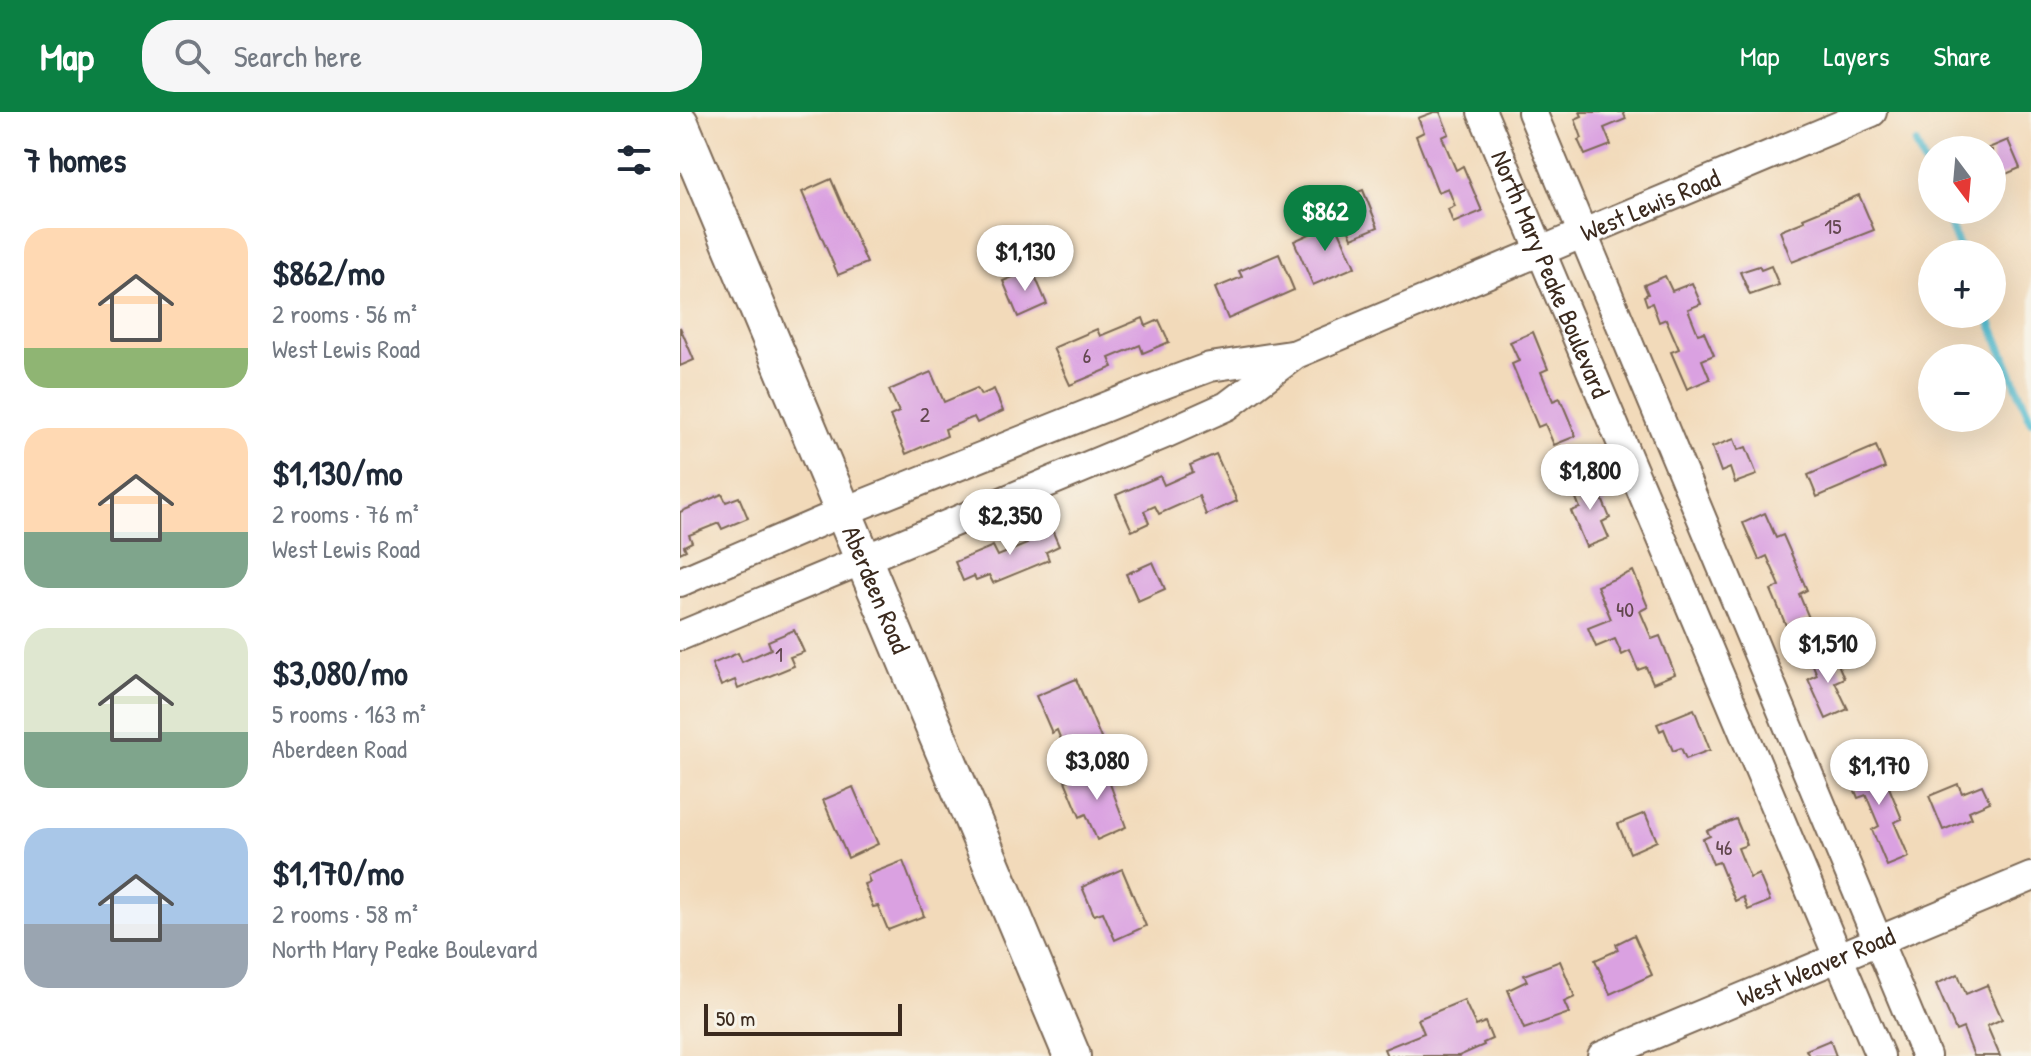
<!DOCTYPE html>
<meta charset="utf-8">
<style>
:root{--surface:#fff;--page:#f6f6f7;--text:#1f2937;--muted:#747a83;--accent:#0b8043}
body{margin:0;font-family:"Patrick Hand",sans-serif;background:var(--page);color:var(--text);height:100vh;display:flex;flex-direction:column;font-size:30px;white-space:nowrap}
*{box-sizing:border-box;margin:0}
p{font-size:26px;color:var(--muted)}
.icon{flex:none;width:44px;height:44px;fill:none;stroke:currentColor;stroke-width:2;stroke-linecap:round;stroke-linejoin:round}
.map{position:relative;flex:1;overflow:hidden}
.side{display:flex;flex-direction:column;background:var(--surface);width:680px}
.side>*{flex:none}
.needle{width:52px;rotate:164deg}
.controls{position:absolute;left:1238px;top:24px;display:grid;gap:16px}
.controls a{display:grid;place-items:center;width:88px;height:88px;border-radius:50%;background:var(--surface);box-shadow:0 8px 32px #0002;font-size:40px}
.scale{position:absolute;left:24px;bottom:20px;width:198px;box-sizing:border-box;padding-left:8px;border:4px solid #3b2a1e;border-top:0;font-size:22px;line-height:28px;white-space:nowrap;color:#3b2a1e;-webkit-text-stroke:6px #f7f3e8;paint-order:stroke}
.price{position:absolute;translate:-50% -68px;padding:0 18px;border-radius:28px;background:#fff;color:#222;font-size:26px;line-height:52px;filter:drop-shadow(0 2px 4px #0008)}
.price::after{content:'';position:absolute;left:50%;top:48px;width:24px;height:18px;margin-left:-12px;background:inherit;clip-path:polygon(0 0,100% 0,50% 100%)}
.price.active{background:var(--accent);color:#fff}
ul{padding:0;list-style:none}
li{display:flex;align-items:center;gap:24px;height:200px;padding:0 24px}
li span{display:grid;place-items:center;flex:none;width:224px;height:160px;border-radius:24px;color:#555}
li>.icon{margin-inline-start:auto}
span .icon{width:96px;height:96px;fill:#fffc;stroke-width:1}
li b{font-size:34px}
h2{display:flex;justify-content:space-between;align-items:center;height:96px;padding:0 24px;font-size:34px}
header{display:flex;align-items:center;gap:48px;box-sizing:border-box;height:112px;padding:0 40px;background:var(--accent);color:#fff}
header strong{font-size:38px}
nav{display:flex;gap:44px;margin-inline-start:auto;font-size:28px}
.search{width:560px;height:72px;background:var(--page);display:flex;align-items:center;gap:20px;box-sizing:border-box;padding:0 28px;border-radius:32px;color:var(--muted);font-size:30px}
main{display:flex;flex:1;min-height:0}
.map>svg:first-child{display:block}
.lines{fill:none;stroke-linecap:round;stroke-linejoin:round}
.stream{stroke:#56bfd3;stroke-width:8}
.building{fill:#daa1e1}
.minor-casing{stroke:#7b6855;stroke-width:32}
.major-casing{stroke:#7b6855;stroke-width:40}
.minor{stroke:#fff;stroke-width:28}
.major{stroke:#fff;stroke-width:36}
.labels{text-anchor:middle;stroke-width:6;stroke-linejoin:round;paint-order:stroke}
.number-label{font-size:22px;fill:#63484f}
.street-label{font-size:26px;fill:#3b2a1e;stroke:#f7f3e8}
</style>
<header>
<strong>Map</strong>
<div class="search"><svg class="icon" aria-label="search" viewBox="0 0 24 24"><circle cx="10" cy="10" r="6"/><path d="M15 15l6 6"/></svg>Search here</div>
<nav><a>Map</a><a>Layers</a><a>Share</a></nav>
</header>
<main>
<section class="side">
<h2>7 homes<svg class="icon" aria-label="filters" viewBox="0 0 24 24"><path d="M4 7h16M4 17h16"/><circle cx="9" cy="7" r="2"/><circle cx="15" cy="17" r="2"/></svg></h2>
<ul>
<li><span style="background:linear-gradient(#ffd9b3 75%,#8fb573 0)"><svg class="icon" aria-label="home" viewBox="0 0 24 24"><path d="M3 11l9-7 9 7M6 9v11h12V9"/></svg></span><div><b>$862/mo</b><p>2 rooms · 56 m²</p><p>West Lewis Road</p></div></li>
<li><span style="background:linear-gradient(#ffd9b3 65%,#7fa58c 0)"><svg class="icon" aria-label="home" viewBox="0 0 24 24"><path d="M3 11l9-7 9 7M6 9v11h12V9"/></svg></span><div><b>$1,130/mo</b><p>2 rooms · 76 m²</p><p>West Lewis Road</p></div></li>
<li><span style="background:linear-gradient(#dfe7d0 65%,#7fa58c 0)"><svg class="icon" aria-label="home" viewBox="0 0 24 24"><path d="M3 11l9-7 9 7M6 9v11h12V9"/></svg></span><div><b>$3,080/mo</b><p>5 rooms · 163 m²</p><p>Aberdeen Road</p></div></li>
<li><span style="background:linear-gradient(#a9c7e8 60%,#9aa5b1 0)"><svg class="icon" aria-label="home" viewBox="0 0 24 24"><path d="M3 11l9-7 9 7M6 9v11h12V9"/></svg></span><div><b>$1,170/mo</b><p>2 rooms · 58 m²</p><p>North Mary Peake Boulevard</p></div></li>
</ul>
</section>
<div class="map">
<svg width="1351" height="944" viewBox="0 0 1351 944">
<rect width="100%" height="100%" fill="#f7f3e8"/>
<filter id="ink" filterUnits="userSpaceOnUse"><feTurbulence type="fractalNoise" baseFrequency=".0125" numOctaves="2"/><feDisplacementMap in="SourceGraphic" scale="16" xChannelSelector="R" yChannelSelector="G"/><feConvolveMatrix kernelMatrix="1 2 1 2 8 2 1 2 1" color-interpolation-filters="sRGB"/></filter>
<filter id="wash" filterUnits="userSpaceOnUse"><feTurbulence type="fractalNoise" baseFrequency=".006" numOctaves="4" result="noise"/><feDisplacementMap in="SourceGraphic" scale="32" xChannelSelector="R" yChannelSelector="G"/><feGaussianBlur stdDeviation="1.8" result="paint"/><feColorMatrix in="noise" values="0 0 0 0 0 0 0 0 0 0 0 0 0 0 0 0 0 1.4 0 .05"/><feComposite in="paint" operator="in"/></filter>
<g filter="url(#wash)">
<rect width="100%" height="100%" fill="#f2daba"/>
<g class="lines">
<g class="stream">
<polyline points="1236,32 1252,70"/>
<polyline points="1264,98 1282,142"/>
<polyline points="1307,202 1351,309"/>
</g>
</g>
<g id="blocks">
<g class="building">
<polygon points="754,0 760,0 769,22 762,25 776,58 783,54 802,99 773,111 768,97 775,94 768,76 758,80 736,24 744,20 738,6"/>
<polygon points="900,0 943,0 946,7 924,16 931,33 905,43 898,28 902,26 895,7 902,4"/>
<polygon points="1328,28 1340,56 1312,68 1312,38 1304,38"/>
<polygon points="151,67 187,151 158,163 122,80"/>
<polygon points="683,78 698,115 672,126 657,88"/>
<polygon points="1179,83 1194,118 1112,150 1100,119 1125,109 1123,106"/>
<polygon points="653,105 675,155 633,173 614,129 643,116 640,110"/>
<polygon points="599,142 614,178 548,207 535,176 562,165 559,159"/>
<polygon points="1079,154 1081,158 1091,154 1099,173 1070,183 1060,160"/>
<polygon points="352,157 367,192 338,205 323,169"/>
<polygon points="985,164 992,179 1012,171 1021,192 1008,197 1018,222 1024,220 1034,243 1022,248 1030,267 1007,277 991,240 999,237 986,207 979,210 972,191 967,193 964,184 968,182 964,173"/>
<polygon points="463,206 466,214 479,208 489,230 463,241 460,233 429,246 433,255 390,273 373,236 417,217 420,224"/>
<polygon points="0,215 14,248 0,254"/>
<polygon points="853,220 868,257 861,260 873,289 880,286 896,324 874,333 865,312 858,315 832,252 839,249 830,230"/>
<polygon points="251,260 264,290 297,276 301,283 314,277 323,299 297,311 294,305 265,317 267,324 226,342 210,304 219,300 209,278"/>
<polygon points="1054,327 1058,338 1066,335 1077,363 1055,371 1050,356 1041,360 1032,335"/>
<polygon points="1196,334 1205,356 1137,385 1128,363"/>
<polygon points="536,342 557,389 526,403 519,384 479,402 475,394 464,399 469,411 452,419 436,383 480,364 484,373 513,360 510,353"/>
<polygon points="913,365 930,406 922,410 929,426 906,435 891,399 900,396 891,374"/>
<polygon points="42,382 46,390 59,385 68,406 42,417 39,411 9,423 12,430 4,434 6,438 0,441 0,400"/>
<polygon points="1085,401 1096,426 1103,423 1127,478 1119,482 1129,506 1107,516 1091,478 1100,474 1087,444 1079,448 1063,411"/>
<polygon points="369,411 379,434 366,440 369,448 313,471 309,463 296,468 294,464 283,469 275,450 313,434 318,444 347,432 343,422"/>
<polygon points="473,450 485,477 458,489 446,462"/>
<polygon points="953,459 968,495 960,499 972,527 980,524 995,562 973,571 966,555 958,558 950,539 942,543 935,527 916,535 908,516 931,507 917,474"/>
<polygon points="114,518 124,540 110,545 114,554 58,577 55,568 41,574 32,552 58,541 62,550 91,537 88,529"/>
<polygon points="1152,538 1164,566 1155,570 1168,597 1146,607 1128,567 1137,563 1131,548"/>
<polygon points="396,567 423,631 388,645 377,618 372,621 356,584"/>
<polygon points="1014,597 1030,638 1006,647 1001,636 993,639 984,617 980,619 977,612"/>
<polygon points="1186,641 1195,661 1202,658 1222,707 1214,710 1229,745 1207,754 1192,718 1199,714 1186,683 1178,686 1163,650"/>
<polygon points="423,653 446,715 417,728 406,702 400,705 385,669"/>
<polygon points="1278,672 1282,681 1302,673 1310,690 1289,699 1292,706 1263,718 1249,684"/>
<polygon points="173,675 198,732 168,746 143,688"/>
<polygon points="965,701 977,729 950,741 938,712"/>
<polygon points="1056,707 1067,733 1058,736 1070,766 1079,762 1090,789 1068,798 1063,785 1055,789 1039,750 1033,752 1023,727 1030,724 1027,719"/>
<polygon points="223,749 244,804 208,818 198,794 193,795 184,772 190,770 187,763"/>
<polygon points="442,757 466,814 435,828 423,800 414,803 402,775"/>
<polygon points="954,823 972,863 930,882 915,848 938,838 936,832"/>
<polygon points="880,849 895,885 884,890 889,901 844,917 828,878 847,869 844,863"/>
<polygon points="1278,862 1286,882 1307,873 1322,907 1307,914 1320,944 1294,944 1283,916 1276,919 1256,872"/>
<polygon points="784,888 796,914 805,910 812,927 803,931 804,933 779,944 707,944 704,937 744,921 738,907"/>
<polygon points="1150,928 1156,944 1129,944 1126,938"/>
</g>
</g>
</g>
<g filter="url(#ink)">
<use href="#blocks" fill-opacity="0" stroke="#7b6855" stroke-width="2"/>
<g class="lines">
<g class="minor-casing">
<g id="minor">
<path id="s1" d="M802 0 1200 944"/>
<polyline points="852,0 1246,944"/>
<polyline points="0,470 163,400 468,278 530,255 611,243"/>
<path id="s2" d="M0 524 487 321 547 294 616 242 1192 0"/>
<path id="s3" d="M922 944 1351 765"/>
</g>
</g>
<g class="major-casing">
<g id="major">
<path id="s4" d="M0 11 392 944"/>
</g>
</g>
<use href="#minor" class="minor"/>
<use href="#major" class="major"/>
</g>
</g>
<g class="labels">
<g class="number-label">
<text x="1153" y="122">15</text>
<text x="407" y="251">6</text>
<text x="245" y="310">2</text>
<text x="945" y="505">40</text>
<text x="99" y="550">1</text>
<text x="1044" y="743">46</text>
</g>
<g class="street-label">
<text dy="9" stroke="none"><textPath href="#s2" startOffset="1064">West Lewis Road</textPath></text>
<text dy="9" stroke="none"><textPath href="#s1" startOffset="176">North Mary Peake Boulevard</textPath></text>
<text dy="9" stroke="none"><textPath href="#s4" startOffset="506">Aberdeen Road</textPath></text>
<text dy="9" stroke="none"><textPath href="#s3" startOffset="232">West Weaver Road</textPath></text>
</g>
</g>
</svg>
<div class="controls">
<a><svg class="needle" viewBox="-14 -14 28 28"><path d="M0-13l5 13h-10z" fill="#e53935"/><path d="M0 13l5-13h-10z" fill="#747a83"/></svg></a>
<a>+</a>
<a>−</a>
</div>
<div class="scale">50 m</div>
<b class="price active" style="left:645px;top:141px">$862</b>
<b class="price" style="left:345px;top:181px">$1,130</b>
<b class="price" style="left:910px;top:400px">$1,800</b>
<b class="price" style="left:330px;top:445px">$2,350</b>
<b class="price" style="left:1148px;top:573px">$1,510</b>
<b class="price" style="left:417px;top:690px">$3,080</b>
<b class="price" style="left:1199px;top:695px">$1,170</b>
</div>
</main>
